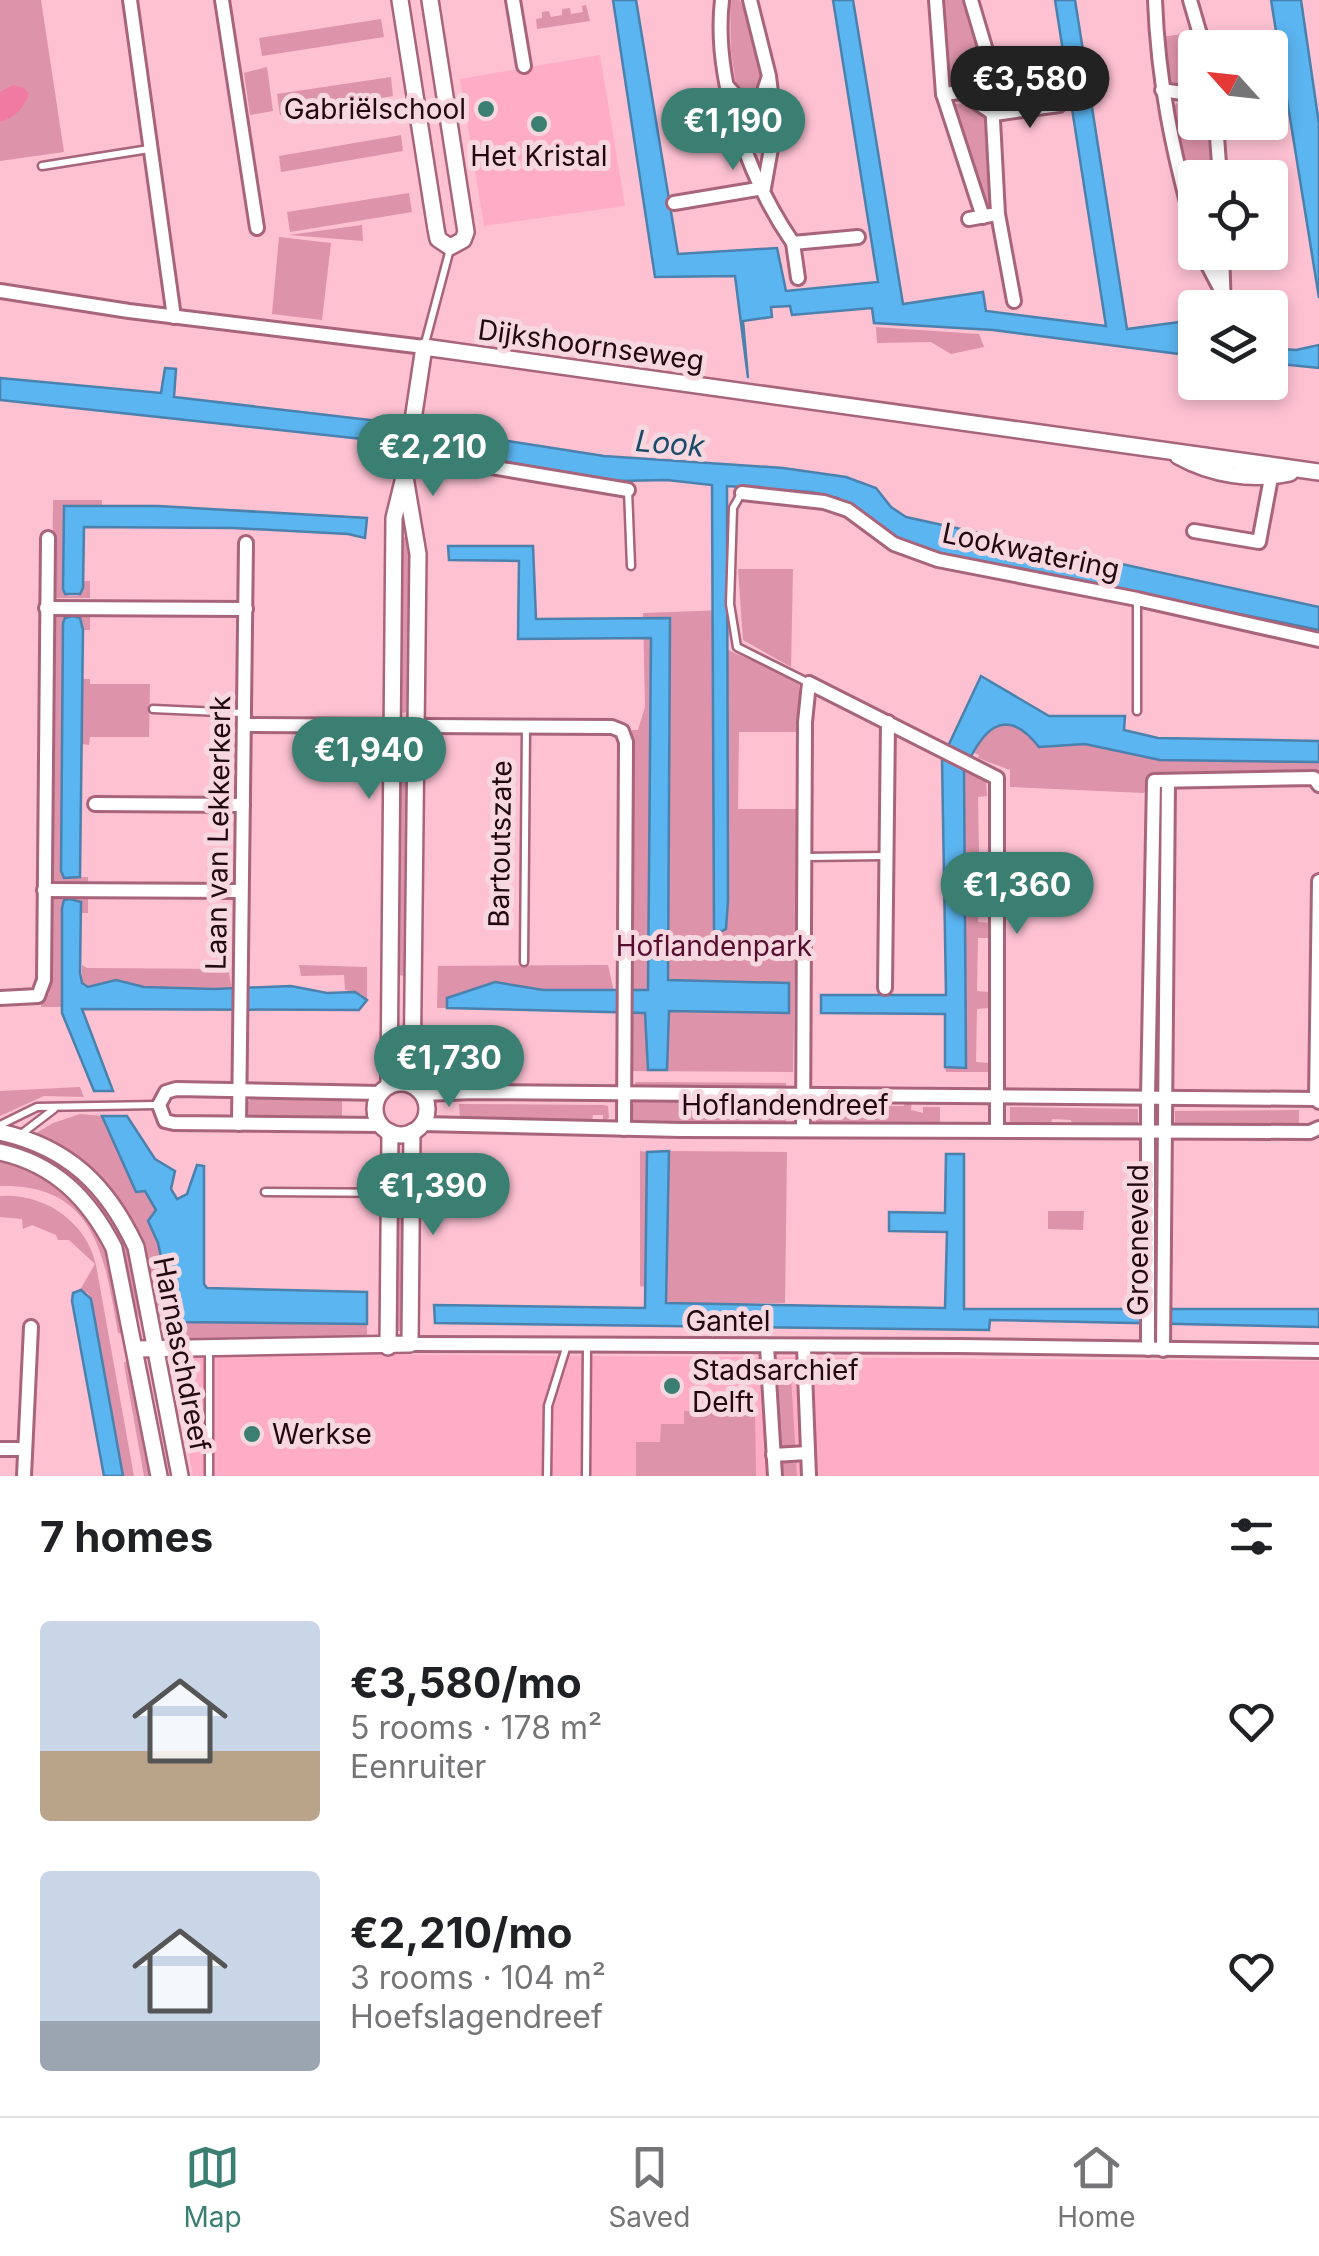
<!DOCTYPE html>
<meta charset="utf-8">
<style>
:root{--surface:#fff;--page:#f2f2f2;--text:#202124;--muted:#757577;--line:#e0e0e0;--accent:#3b7f72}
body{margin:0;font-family:Inter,sans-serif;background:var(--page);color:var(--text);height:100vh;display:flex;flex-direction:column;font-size:38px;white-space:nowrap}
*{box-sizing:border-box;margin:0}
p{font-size:32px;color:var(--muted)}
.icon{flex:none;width:55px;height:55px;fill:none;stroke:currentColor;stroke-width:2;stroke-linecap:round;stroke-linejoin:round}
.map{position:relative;height:1476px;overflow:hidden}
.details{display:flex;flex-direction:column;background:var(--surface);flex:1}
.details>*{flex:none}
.needle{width:65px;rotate:297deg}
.tools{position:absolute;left:1178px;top:30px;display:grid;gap:20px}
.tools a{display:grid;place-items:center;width:110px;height:110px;border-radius:10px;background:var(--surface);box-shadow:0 5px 15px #0003;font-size:50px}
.price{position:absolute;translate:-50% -85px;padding:0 22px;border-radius:35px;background:var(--accent);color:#fff;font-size:32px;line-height:65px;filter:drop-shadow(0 2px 5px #0008)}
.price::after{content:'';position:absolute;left:50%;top:60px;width:30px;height:22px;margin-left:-15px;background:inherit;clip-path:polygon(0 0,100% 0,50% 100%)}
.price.current{background:#222;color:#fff}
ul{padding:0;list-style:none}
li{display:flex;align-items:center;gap:30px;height:250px;padding:0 40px}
li span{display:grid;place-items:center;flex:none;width:280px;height:200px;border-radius:10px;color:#555}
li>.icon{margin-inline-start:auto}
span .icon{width:120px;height:120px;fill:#fffc;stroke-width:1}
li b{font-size:42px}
h2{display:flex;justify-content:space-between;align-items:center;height:120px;padding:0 40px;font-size:42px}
.tab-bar{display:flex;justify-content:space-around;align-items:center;height:140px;border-top:2px solid var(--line);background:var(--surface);font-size:28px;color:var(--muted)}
.tab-bar a{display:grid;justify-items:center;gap:5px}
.tab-bar .current{color:var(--accent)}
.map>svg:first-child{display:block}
.built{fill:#ffadc6}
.green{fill:#dd93a9}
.forest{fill:#f17aa3}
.water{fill:#5bb5f0;stroke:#4a81ad;stroke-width:2.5}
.pier{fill:#fdc1d2}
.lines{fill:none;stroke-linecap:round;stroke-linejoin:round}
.service-casing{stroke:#a7647a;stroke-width:11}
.minor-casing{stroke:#a7647a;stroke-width:18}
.tertiary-casing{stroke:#a7647a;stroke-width:20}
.service{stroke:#fff;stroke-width:6}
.minor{stroke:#fff;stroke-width:12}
.tertiary{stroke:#fff;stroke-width:15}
.poi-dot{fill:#3b7f72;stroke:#f7d8e0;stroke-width:4}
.labels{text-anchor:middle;stroke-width:10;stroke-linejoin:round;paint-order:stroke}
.poi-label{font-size:28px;fill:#210811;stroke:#f7d8e0;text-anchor:start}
.street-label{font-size:28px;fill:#210811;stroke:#f7d8e0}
.park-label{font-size:28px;fill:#570d2e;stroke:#f7d8e0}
.water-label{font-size:30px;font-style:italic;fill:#1a4b69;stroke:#f7d8e0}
</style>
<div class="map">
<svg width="1319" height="1476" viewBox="0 0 1319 1476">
<rect width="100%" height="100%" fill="#fdc1d2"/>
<g class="built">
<polygon points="600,55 625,206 484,226 460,79"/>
<polygon points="170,1353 1319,1361 1319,1476 193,1476"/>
</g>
<g class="green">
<polygon points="0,0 41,0 64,152 0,161"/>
<path d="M730 0H740C747 18 762 59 761 78 760 87 752 90 745 95L737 91 731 52Z"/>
<path d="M944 0H964C975 36 993 54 959 80L952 79 945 71Z"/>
<polygon points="586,5 590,21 537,29 536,19 542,18 542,12 549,11 551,17 562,15 562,9 570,8 571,14 583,12 582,6"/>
<polygon points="381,19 384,37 262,56 259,38"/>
<polygon points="1194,32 1198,47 1195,48 1195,70 1183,83 1175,85 1171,82 1165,65 1163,37"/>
<polygon points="267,67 273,111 250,115 244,73"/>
<polygon points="391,77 393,96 280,115 277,94"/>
<polygon points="963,103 979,112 987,122 991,202 987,207 984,206 953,110 956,104"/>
<polygon points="1176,103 1195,112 1195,122 1206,123 1211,131 1215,163 1183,168 1173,112"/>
<polygon points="759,106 764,110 764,149 760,152 756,151 742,114 746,109"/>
<polygon points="401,135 403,151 281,172 279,156"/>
<polygon points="409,193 412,212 290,232 287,212"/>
<polygon points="362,225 363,241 289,235"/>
<polygon points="279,237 331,243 322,320 272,314"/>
<polygon points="876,327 979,334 984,347 951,354 931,342 877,343"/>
<polygon points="53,500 102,500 102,506 64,506 63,589 69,596 78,596 83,581 90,581 90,598 52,598"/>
<polygon points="405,537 412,541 411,709 404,713 398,711 401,538"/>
<polygon points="738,569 793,569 791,667 743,640"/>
<polygon points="726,610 728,650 799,681 799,732 739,732 738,809 798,809 793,1072 629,1071 629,1022 633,1022 633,984 630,983 631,737 632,730 638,730 645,707 643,613"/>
<polygon points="57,614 90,614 90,630 83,630 81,620 67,617 63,623 61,871 64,878 88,877 88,882 50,881 53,617"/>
<polygon points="81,679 90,679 90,684 150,684 149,737 90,737 89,745 81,744"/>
<polygon points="1006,724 1023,729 1040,747 1085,744 1160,760 1319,762 1319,775 1154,773 1144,793 1010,787 1010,770 978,758 979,755 972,752 992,726"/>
<polygon points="396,746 412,746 410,976 394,975"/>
<polygon points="964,771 986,781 987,796 978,797 979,852 990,853 990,868 978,869 978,922 990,923 989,938 978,938 977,991 989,992 989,1008 977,1009 976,1062 988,1063 988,1072 946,1072 945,1067 966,1067"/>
<polygon points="55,897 88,898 88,913 81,913 81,902 62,908 62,1007 41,1007 41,1002 49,994 51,901"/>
<polygon points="82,965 87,968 228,969 232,989 144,987 116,980 88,987 82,983"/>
<polygon points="299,965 367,967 367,1000 355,992 345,990 344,975 301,976"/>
<polygon points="608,965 614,992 543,990 495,982 452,995 447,998 447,1008 437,1008 438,966"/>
<polygon points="636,1082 786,1083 786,1090 639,1089 634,1085"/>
<polygon points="80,1087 84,1097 44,1096 0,1116 0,1091"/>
<polygon points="255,1096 342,1098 342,1122 251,1119 246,1111 247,1102"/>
<polygon points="640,1098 786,1099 786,1125 640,1124 632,1120 629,1106"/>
<polygon points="905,1100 912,1100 911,1110 923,1113 923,1107 940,1107 940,1124 816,1123 816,1106 904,1106"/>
<polygon points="459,1104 604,1105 608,1106 609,1118 603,1121 603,1115 593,1115 592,1121 473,1121 460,1117"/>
<polygon points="1010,1107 1138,1109 1138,1126 1072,1125 1071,1120 1052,1119 1051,1125 1010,1124"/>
<polygon points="1299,1110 1299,1124 1175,1125 1175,1111"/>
<path d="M80 1114 102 1116 136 1192 145 1191 156 1210 149 1221 158 1243 175 1322 367 1324V1338H183C168 1334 162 1329 155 1314L131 1226 33 1135 53 1123Z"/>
<path d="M23 1144C39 1152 56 1160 71 1170 123 1205 135 1269 144 1326 127 1303 129 1271 118 1244 106 1215 41 1172 14 1151Z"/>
<polygon points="640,1151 647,1152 646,1287 640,1286"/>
<polygon points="669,1151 787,1152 785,1303 665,1303"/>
<path d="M0 1158C44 1174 85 1198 106 1244 117 1269 121 1308 127 1335L118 1333C105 1259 97 1183 0 1186Z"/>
<path d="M0 1196C44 1193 86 1221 96 1265L134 1476H123L91 1299 88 1293 80 1290 95 1264 69 1240H58L56 1235 32 1225 23 1229 22 1219 0 1217Z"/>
<polygon points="398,1201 407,1201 405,1331 394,1331 394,1204"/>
<polygon points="1048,1211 1084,1211 1083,1230 1048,1229"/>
<polygon points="131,1358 153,1476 144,1476 125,1370 124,1363"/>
<polygon points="780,1371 791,1376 797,1476 782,1476 777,1376"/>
<polygon points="684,1411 755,1411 756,1476 636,1476 636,1442 660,1442 661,1424 684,1424"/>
</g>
<path class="forest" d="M14 85 24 88 29 94C23 109 15 117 0 122V92Z"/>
<g class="water">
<polygon points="613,0 636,0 678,254 777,248 786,291 878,282 833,0 853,0 903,304 983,292 986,311 1106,326 1055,0 1075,0 1127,329 1195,320 1195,356 993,330 874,323 872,308 792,315 790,306 771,307 772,317 743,321 748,378 735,276 655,277"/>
<polygon points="1271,0 1301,0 1319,124 1319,298"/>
<polygon points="1319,345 1319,368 1270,363 1270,348 1296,350"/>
<polygon points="165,368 176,369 174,397 387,422 604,456 783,468 846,477 876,488 891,507 906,517 1319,607 1319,630 927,551 889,535 855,507 837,498 811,492 727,486 728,901 726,929 718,933 714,930 712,485 667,480 617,481 381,441 0,400 0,378 161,393"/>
<polygon points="64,506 158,506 367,518 365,538 348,534 233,528 84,527 83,588 80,594 65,594 63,589"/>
<polygon points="448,546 533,546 536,619 670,618 668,980 789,983 789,1013 669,1011 667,1070 648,1070 645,1013 447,1008 447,998 495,982 543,990 648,990 651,638 518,639 519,561 449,560"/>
<polygon points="73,616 80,618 83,630 80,877 64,878 61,871 63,623 65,618"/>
<path d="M981 676 1049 716H1125L1124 730 1158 738 1319 741V762L1160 760 1085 744 1039 747C1004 702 981 732 964 771L966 1068 945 1067V1014L821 1013V995H946L942 759Z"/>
<polygon points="70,899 81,902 80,973 82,983 88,987 116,980 144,987 214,989 291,986 327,993 355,992 367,1000 359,1010 82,1009 113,1091 94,1091 62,1013 62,908 64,900"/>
<polygon points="102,1116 127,1116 155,1159 175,1171 171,1189 177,1199 187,1194 197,1165 204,1166 204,1284 207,1288 367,1292 367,1324 175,1322 158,1243 148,1221 156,1210 145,1191 136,1192"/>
<polygon points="669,1151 666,1303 945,1308 947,1232 889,1231 889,1212 945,1213 946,1154 964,1154 964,1309 1319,1309 1319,1327 990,1320 989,1330 435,1323 434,1305 645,1308 647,1152"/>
<polygon points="81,1290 91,1299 123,1476 104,1476 72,1301 73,1293"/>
</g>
<polygon class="pier" points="392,418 431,425 427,451 388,446"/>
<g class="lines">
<g class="service-casing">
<g id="service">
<polyline points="42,166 149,149"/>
<polyline points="424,347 450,249"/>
<polyline points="628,490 631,566"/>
<polyline points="741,494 733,508 730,604 737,647 809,683"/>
<polyline points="153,709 242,713"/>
<polyline points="1137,711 1137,600"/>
<polyline points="805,857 885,856"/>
<polyline points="524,962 526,728"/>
<polyline points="0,1125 37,1107 157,1105"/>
<polyline points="20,1135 54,1109"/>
<polyline points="265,1192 409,1193"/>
<polyline points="209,1347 209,1476"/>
<polyline points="547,1476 548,1406 567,1345"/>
<polyline points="586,1476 587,1346"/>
</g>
</g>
<g class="minor-casing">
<g id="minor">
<polyline points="130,0 174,317"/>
<polyline points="222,0 257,228"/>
<polyline points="513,0 524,66"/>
<path d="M722 0C713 79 748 178 793 243L858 237"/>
<polyline points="936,0 943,94 983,217"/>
<polyline points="971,0 990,64 998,214 1014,301"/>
<path d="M1155 0C1158 82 1173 153 1195 232"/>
<polyline points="1190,0 1204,48"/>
<path d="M728 87C739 100 745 104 762 97L768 79"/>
<polyline points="1162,90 1182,93 1195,103"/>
<polyline points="961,92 990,64"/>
<polyline points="1182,93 1195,79"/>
<polyline points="943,94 961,92 994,114 1059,105"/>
<polyline points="1270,109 1272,109"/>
<polyline points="1216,122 1220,178"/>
<polyline points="674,203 764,188 775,126 769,76 750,0"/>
<polyline points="969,219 991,215"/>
<polyline points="793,243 798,278"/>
<polyline points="1201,252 1222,292"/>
<polyline points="1222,252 1224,308"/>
<polyline points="0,291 129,311 424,347"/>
<polyline points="407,453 628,490"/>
<polyline points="742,493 824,502 848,510 894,544 938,560 1137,599 1319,640"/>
<polyline points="1194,531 1259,542 1273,467"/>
<polyline points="46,608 246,609"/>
<polyline points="245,725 612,727 622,731 626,742 624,1129"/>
<polyline points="95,804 243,805"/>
<polyline points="44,890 241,891"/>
<polyline points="885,988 888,722"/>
<polyline points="0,998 38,996 44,980 48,538"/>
<polyline points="423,1094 474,1092 1316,1099 1319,1102"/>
<polyline points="1316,1099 1319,881"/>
<polyline points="239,1124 246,543"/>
<polyline points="422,1124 681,1130 1310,1132 1319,1128"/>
<polyline points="381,1125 174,1123 165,1121 159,1105 166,1092 176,1089 381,1093"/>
<polyline points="803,1130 805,722 809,683 997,778 997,1130"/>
<polyline points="410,1344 957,1346 1319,1351"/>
<polyline points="767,1346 775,1476"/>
<polyline points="804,1347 809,1476"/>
<polyline points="1148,1349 1148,1097 1154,781 1314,778 1319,785"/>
<polyline points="1163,1350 1168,781"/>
<polyline points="0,1449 25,1449"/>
<polyline points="773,1455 808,1453"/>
<polyline points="24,1476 31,1327"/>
</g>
</g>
<g class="tertiary-casing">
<g id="tertiary">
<polyline points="400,0 436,229 438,239 450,247 463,240 466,232 430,0"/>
<path d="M1178 456C1212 475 1252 481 1290 473"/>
<polyline points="405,477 418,554 412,1085"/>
<circle cx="401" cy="1109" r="26"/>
<polyline points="389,1086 394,518 405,473 424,347 1319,472"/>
<path d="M0 1132C68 1147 107 1185 136 1247L180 1476"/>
<path d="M0 1152C55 1164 89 1199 114 1248L159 1476"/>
<polyline points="388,1347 390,1132"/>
<polyline points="136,1349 410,1344 412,1132"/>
</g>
</g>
<use href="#service" class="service"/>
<use href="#minor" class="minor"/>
<use href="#tertiary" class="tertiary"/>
</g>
<g class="poi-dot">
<circle cx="486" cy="109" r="10"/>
<circle cx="539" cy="124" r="10"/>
<circle cx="672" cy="1386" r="10"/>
<circle cx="252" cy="1434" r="10"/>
</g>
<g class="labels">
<g class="poi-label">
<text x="466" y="119" text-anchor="end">Gabriëlschool</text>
<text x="539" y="166" text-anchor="middle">Het Kristal</text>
<text x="692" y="1380">Stadsarchief<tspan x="692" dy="32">Delft</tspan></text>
<text x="272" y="1444">Werkse</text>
</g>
<g class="street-label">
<text transform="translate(591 345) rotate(8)" y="10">Dijkshoornseweg</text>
<text transform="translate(1031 551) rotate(12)" y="10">Lookwatering</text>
<text transform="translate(218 833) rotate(-89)" y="10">Laan van Lekkerkerk</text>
<text transform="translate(500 844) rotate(-89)" y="10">Bartoutszate</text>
<text x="785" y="1115">Hoflandendreef</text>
<text transform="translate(1138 1240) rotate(-90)" y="10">Groeneveld</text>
<text x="728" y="1331">Gantel</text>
<text transform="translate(182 1354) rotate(79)" y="10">Harnaschdreef</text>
</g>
<g class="park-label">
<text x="714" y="956">Hoflandenpark</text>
</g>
<g class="water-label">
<text transform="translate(670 444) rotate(5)" y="10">Look</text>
</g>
</g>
</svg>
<div class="tools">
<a><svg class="needle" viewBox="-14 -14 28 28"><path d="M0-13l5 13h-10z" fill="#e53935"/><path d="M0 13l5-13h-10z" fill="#757577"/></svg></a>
<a><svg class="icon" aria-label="locate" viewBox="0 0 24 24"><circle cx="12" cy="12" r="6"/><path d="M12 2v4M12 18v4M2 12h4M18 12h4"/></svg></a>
<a><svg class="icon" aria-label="layers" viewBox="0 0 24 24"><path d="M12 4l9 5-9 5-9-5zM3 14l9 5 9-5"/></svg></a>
</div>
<b class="price current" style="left:1030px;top:131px">€3,580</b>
<b class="price" style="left:733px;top:173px">€1,190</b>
<b class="price" style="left:433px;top:499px">€2,210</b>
<b class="price" style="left:369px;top:802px">€1,940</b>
<b class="price" style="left:1017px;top:937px">€1,360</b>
<b class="price" style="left:449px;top:1110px">€1,730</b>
<b class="price" style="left:433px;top:1238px">€1,390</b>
</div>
<section class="details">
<h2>7 homes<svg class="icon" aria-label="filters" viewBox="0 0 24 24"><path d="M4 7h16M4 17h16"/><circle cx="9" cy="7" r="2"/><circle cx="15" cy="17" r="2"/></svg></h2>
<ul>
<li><span style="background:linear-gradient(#c9d6e8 65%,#b9a48a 0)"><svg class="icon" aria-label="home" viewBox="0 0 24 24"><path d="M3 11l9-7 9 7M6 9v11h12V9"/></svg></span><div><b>€3,580/mo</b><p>5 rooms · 178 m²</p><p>Eenruiter</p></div><svg class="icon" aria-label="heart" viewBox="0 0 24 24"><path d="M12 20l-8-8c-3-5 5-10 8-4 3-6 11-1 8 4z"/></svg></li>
<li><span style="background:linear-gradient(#c9d6e8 75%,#9aa5b1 0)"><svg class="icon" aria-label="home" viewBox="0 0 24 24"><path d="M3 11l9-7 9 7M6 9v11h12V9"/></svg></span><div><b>€2,210/mo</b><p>3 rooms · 104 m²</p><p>Hoefslagendreef</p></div><svg class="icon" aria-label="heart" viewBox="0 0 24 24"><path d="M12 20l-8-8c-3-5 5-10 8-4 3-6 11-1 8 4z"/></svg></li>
</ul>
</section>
<nav class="tab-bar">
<a class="current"><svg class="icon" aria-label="map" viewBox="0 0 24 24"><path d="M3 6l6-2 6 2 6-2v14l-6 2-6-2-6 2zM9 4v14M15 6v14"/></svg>Map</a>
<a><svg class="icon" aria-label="saved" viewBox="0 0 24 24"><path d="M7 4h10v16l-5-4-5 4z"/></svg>Saved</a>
<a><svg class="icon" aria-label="home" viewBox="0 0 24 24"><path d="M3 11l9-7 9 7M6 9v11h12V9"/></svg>Home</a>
</nav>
